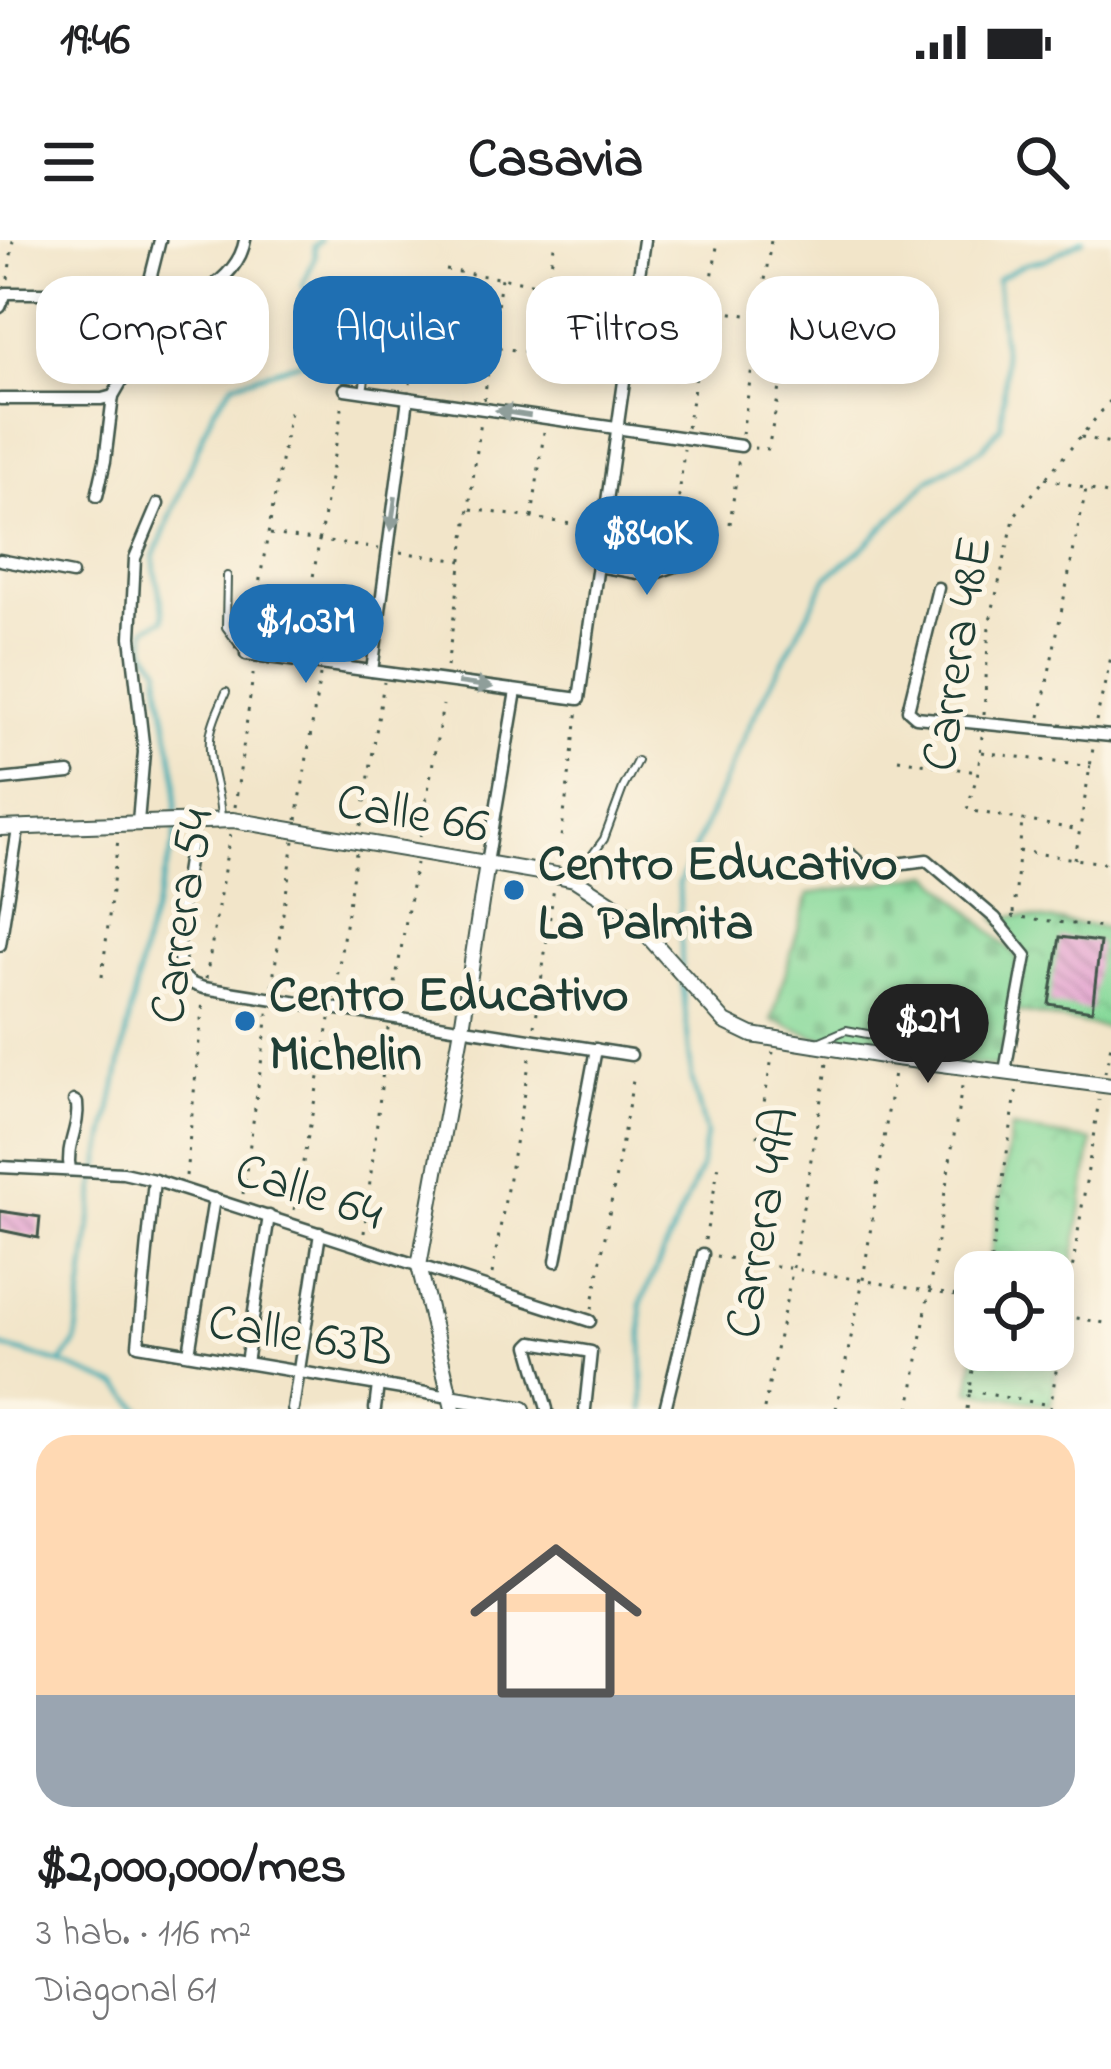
<!DOCTYPE html>
<html lang="es">
<meta charset="utf-8">
<style>
:root{--surface:#fff;--page:#f6f6f6;--text:#202124;--muted:#757577;--accent:#1f6fb2}
body{margin:0;font-family:"Indie Flower",sans-serif;background:var(--page);color:var(--text);height:100vh;display:flex;flex-direction:column;font-size:45px;white-space:nowrap}
*{box-sizing:border-box;margin:0}
p{font-size:39px;color:var(--muted)}
.icon{flex:none;width:66px;height:66px;fill:none;stroke:currentColor;stroke-width:2;stroke-linecap:round;stroke-linejoin:round}
.map{position:relative;height:1169px;overflow:hidden}
.side{display:flex;flex-direction:column;background:var(--surface);flex:1}
.side>*{flex:none}
.banner{position:absolute;left:36px;top:36px;width:1041px;height:108px;display:flex;gap:24px}
.tools{position:absolute;left:954px;top:1011px;display:grid;gap:24px}
.tools a{display:grid;place-items:center;width:120px;height:120px;border-radius:24px;background:var(--surface);box-shadow:0 6px 18px #0003;font-size:60px}
.price{position:absolute;translate:-50% -102px;padding:0 27px;border-radius:42px;background:var(--accent);color:#fff;font-size:39px;line-height:78px;filter:drop-shadow(0 3px 6px #0008)}
.price::after{content:'';position:absolute;left:50%;top:72px;width:36px;height:27px;margin-left:-18px;background:inherit;clip-path:polygon(0 0,100% 0,50% 100%)}
.price.selected{background:#222;color:#fff}
ul{padding:0;list-style:none}
li{display:grid;align-content:center;gap:24px;height:636px;padding:0 36px}
li span{display:grid;place-items:center;height:372px;border-radius:36px;color:#555}
li>.icon{margin-inline-start:auto}
span .icon{width:216px;height:216px;fill:#fffc;stroke-width:1}
li b{font-size:51px}
.tag{padding:0 42px;border-radius:36px;background:var(--surface);box-shadow:0 6px 18px #0003;font-size:42px;line-height:108px}
.tag.selected{background:var(--accent);color:#fff}
.status{display:flex;justify-content:space-between;align-items:center;height:84px;padding:0 60px;background:var(--surface);direction:ltr}
.status svg{height:33px;fill:currentColor}
header{display:flex;justify-content:space-between;align-items:center;height:156px;padding:0 36px;background:var(--surface);font-size:54px;font-weight:700}
.map>svg:first-child{display:block}
.cemetery{fill:url(#cemetery-stones);stroke:#528b67;stroke-width:3}
.park{fill:url(#park-crowns);stroke:#528b67;stroke-width:3}
.lines{fill:none;stroke-linecap:round;stroke-linejoin:round}
.stream{stroke:#3aacb3;stroke-width:4.5}
.building{fill:url(#building-back-hatch)}
.service-casing{stroke:#3f564a;stroke-width:10}
.minor-casing{stroke:#3f564a;stroke-width:15}
.tertiary-casing{stroke:#3f564a;stroke-width:18}
.path{stroke:#3f564a;stroke-width:3;stroke-dasharray:3 9;stroke-linecap:butt}
.service{stroke:#fff;stroke-width:6}
.minor{stroke:#fff;stroke-width:10}
.tertiary{stroke:#fff;stroke-width:14}
.oneway{fill:#8f9e9a}
.poi-dot{fill:#1f6fb2;stroke:#fcf5e5;stroke-width:4.5}
.labels{text-anchor:middle;stroke-width:10;stroke-linejoin:round;paint-order:stroke}
.street-label{font-size:51px;fill:#1f3d34;stroke:#fcf5e5}
.poi-label{font-size:51px;font-weight:bold;fill:#1f3d34;stroke:#fcf5e5;text-anchor:start}
</style>
<div class="status"><b>19:46</b><svg viewBox="0 0 49 12"><path d="M0 12V9h3v3zM5 12V6h3v6zM10 12V3h3v9zM15 12V0h3v12zM26 1h20v11H26zM47 4h2v5h-2z"/></svg></div>
<header><svg class="icon" aria-label="menu" viewBox="0 0 24 24"><path d="M4 6h16M4 12h16M4 18h16"/></svg>Casavia<svg class="icon" aria-label="search" viewBox="0 0 24 24"><circle cx="10" cy="10" r="6"/><path d="M15 15l6 6"/></svg></header>
<div class="map">
<svg width="1111" height="1169" viewBox="0 0 1111 1169">
<defs>
<pattern id="cemetery-stones" width="16" height="16" patternUnits="userSpaceOnUse" patternTransform="scale(3)"><rect width="16" height="16" fill="#86d99a"/><path d="M2 7V4a2 2 0 0 1 4 0v3zM10 15v-3a2 2 0 0 1 4 0v3z" fill="#73bb85"/></pattern>
<pattern id="park-crowns" width="20" height="18" patternUnits="userSpaceOnUse" patternTransform="scale(3)"><rect width="20" height="18" fill="#86d99a"/><path d="M2 6a3 3 0 1 1 6 0M12 15a3 3 0 1 1 6 0" fill="none" stroke="#73bb85"/></pattern>
<pattern id="building-back-hatch" width="6" height="6" patternUnits="userSpaceOnUse" patternTransform="scale(3)"><rect width="6" height="6" fill="#e5a7d1"/><path d="M-1 5l2 2M0 0l6 6M5-1l2 2" fill="none" stroke="#b989aa"/></pattern>
</defs>
<rect width="100%" height="100%" fill="#fcf5e5"/>
<filter id="ink" filterUnits="userSpaceOnUse"><feTurbulence type="fractalNoise" baseFrequency=".00833" numOctaves="2"/><feDisplacementMap in="SourceGraphic" scale="24" xChannelSelector="R" yChannelSelector="G"/><feConvolveMatrix kernelMatrix="1 2 1 2 8 2 1 2 1" color-interpolation-filters="sRGB"/></filter>
<filter id="wash" filterUnits="userSpaceOnUse"><feTurbulence type="fractalNoise" baseFrequency=".004" numOctaves="4" result="noise"/><feDisplacementMap in="SourceGraphic" scale="48" xChannelSelector="R" yChannelSelector="G"/><feGaussianBlur stdDeviation="2.7" result="paint"/><feColorMatrix in="noise" values="0 0 0 0 0 0 0 0 0 0 0 0 0 0 0 0 0 1.4 0 .05"/><feComposite in="paint" operator="in"/></filter>
<g filter="url(#wash)">
<rect width="100%" height="100%" fill="#f2e5c9"/>
<polygon class="cemetery" points="931,634 1018,718 1000,827 910,818 895,808 814,796 772,780 808,654"/>
<g class="park">
<polygon points="1023,676 1111,689 1111,789 1016,771 1026,716 995,678"/>
<polygon points="1011,888 1092,901 1051,1165 969,1151 976,1110 1053,1110 1053,1032 988,1032"/>
</g>
<g class="lines">
<g class="stream">
<polyline points="682,728 679,644 750,484 827,337 862,309 930,239 983,208 1001,186 1005,133 997,39 1025,24 1044,20 1083,0"/>
<polyline points="0,1106 57,1122 119,1146 141,1169"/>
<path d="M61 1124 76 1102 95 950 145 701 175 601 177 541 159 438 160 427 145 408 146 388 164 379C164 358 153 339 154 317L214 168 234 143 317 117C331 91 315 69 303 45L315 17 314 6 320 0"/>
<polyline points="644,1169 641,1063 700,930 706,894 692,839 682,739"/>
</g>
</g>
<g id="blocks">
<g class="building">
<polygon points="1060,697 1100,702 1092,771 1049,764"/>
<polygon points="0,971 40,977 38,998 0,990"/>
</g>
</g>
</g>
<g filter="url(#ink)">
<use href="#blocks" fill-opacity="0" stroke="#3f564a" stroke-width="3"/>
<g class="lines">
<g class="service-casing">
<g id="service">
<polyline points="363,151 369,115 390,88"/>
<polyline points="227,336 226,387 246,414"/>
<path d="M221 578C220 551 208 526 210 499 211 483 220 467 226 452"/>
<polyline points="576,637 604,599 623,548 637,521"/>
<polyline points="818,802 846,790 894,799 908,816"/>
</g>
</g>
<g class="minor-casing">
<g id="minor">
<polyline points="636,59 707,69"/>
<path d="M0 67 6 53H74L143 58C183 73 238 41 245 0"/>
<polyline points="345,149 741,206"/>
<polyline points="0,159 102,159 113,156"/>
<polyline points="97,256 105,221 113,156 124,137 130,119 160,0"/>
<polyline points="0,320 72,334"/>
<polyline points="598,326 650,335 690,321"/>
<polyline points="938,348 908,470 916,477 1111,496"/>
<polyline points="246,414 579,459 644,0"/>
<polyline points="372,431 408,158"/>
<polyline points="0,540 69,533"/>
<polyline points="138,582 144,512 131,397 135,318 158,264"/>
<path d="M194 582C190 615 171 704 182 733 186 743 195 745 204 748L631 815"/>
<polyline points="851,615 865,628 927,620 995,678 1026,716 1005,831"/>
<polyline points="487,623 516,451"/>
<polyline points="0,705 18,589"/>
<polyline points="0,927 123,933 154,940 590,1081"/>
<path d="M70 930C65 904 80 889 77 863L74 861"/>
<polyline points="154,940 138,1105 450,1157"/>
<polyline points="556,1021 596,809"/>
<polyline points="189,1113 214,959"/>
<polyline points="246,1123 269,976"/>
<polyline points="293,1169 320,993"/>
<polyline points="375,1169 378,1145"/>
<polyline points="547,1169 529,1106 533,1102 591,1112 585,1169"/>
<polyline points="665,1169 703,1014"/>
</g>
</g>
<g class="tertiary-casing">
<g id="tertiary">
<polyline points="0,588 233,580 556,635 574,639 628,674 725,782 752,795 896,818 1111,846"/>
<polyline points="450,1157 523,1169"/>
<polyline points="453,1169 419,1026 462,788 487,623"/>
</g>
</g>
<g class="path">
<polyline points="446,30 623,57"/>
<polyline points="8,39 13,0"/>
<polyline points="548,45 555,0"/>
<polyline points="709,58 718,0"/>
<polyline points="719,71 793,82 768,209 754,208"/>
<polyline points="416,94 492,107 616,123"/>
<polyline points="410,144 421,57"/>
<polyline points="484,160 501,38"/>
<polyline points="687,188 706,79"/>
<polyline points="742,194 771,0"/>
<polyline points="1081,197 1111,203"/>
<polyline points="1045,238 1111,255"/>
<polyline points="471,269 592,287"/>
<polyline points="532,278 544,192"/>
<polyline points="730,284 739,216"/>
<polyline points="270,294 379,309"/>
<polyline points="674,306 684,209"/>
<polyline points="400,312 462,321"/>
<polyline points="249,400 291,166"/>
<polyline points="301,407 343,163"/>
<polyline points="447,427 481,181"/>
<polyline points="984,474 989,385 1015,275 1111,160"/>
<polyline points="1040,477 1086,249"/>
<polyline points="1096,481 1111,417"/>
<polyline points="982,496 978,532 967,570 1079,590"/>
<polyline points="982,512 1091,527"/>
<polyline points="898,519 976,532"/>
<polyline points="235,567 254,428"/>
<polyline points="297,580 320,435"/>
<polyline points="361,586 384,442"/>
<polyline points="420,596 443,465"/>
<polyline points="1019,611 1111,624"/>
<polyline points="1075,619 1093,508"/>
<polyline points="558,620 578,469"/>
<polyline points="1014,673 1022,581"/>
<polyline points="1012,676 1111,689"/>
<polyline points="102,737 118,599"/>
<polyline points="206,739 230,594"/>
<polyline points="272,746 294,601"/>
<polyline points="334,758 356,613"/>
<polyline points="391,767 416,623"/>
<polyline points="535,786 554,647"/>
<polyline points="1105,833 1111,805"/>
<polyline points="758,897 773,812"/>
<polyline points="186,936 203,760"/>
<polyline points="243,954 269,767"/>
<polyline points="294,970 330,779"/>
<polyline points="364,993 388,788"/>
<polyline points="705,1000 720,919"/>
<polyline points="716,1016 975,1059"/>
<polyline points="989,1032 1017,847"/>
<polyline points="492,1034 531,813"/>
<polyline points="592,1069 634,835"/>
<polyline points="1053,1074 1111,1084"/>
<polyline points="969,1151 1050,1165"/>
<polyline points="764,1169 793,1027 827,823"/>
<polyline points="836,1169 863,1040 894,832"/>
<polyline points="910,1169 963,840"/>
<polyline points="967,1169 976,1110"/>
<polyline points="1050,1169 1099,860"/>
</g>
<use href="#service" class="service"/>
<use href="#minor" class="minor"/>
<use href="#tertiary" class="tertiary"/>
</g>
<defs><path id="oneway-solid" d="M-6-.8H1V-3.2L6.5 0L1 3.2V.8H-6Z" transform="scale(3)"/></defs>
<g class="oneway">
<use href="#oneway-solid" transform="translate(513 173) rotate(-171)"/>
<use href="#oneway-solid" transform="translate(393 274) rotate(98)"/>
<use href="#oneway-solid" transform="translate(475 445) rotate(8)"/>
</g>
</g>
<g class="poi-dot">
<circle cx="514" cy="650" r="12"/>
<circle cx="245" cy="781" r="12"/>
</g>
<g class="labels">
<g class="street-label">
<text transform="translate(954 413) rotate(-81)" y="18">Carrera 48E</text>
<text transform="translate(413 571) rotate(10)" y="18">Calle 66</text>
<text transform="translate(179 676) rotate(-82)" y="18">Carrera 54</text>
<text transform="translate(310 949) rotate(18)" y="18">Calle 64</text>
<text transform="translate(759 982) rotate(-80)" y="18">Carrera 49A</text>
<text transform="translate(301 1093) rotate(9)" y="18">Calle 63B</text>
</g>
<g class="poi-label">
<text x="538" y="639">Centro Educativo<tspan x="538" dy="59">La Palmita</tspan></text>
<text x="269" y="770">Centro Educativo<tspan x="269" dy="59">Michelin</tspan></text>
</g>
</g>
</svg>
<div class="tools">
<a><svg class="icon" aria-label="locate" viewBox="0 0 24 24"><circle cx="12" cy="12" r="6"/><path d="M12 2v4M12 18v4M2 12h4M18 12h4"/></svg></a>
</div>
<b class="price" style="left:647px;top:358px">$840K</b>
<b class="price" style="left:306px;top:446px">$1.03M</b>
<b class="price selected" style="left:928px;top:846px">$2M</b>
<div class="banner">
<a class="tag">Comprar</a>
<a class="tag selected">Alquilar</a>
<a class="tag">Filtros</a>
<a class="tag">Nuevo</a>
</div>
</div>
<section class="side">
<ul>
<li><span style="background:linear-gradient(#ffd9b3 70%,#9aa5b1 0)"><svg class="icon" aria-label="home" viewBox="0 0 24 24"><path d="M3 11l9-7 9 7M6 9v11h12V9"/></svg></span><div><b>$2,000,000/mes</b><p>3 hab. · 116 m²</p><p>Diagonal 61</p></div></li>
</ul>
</section>
